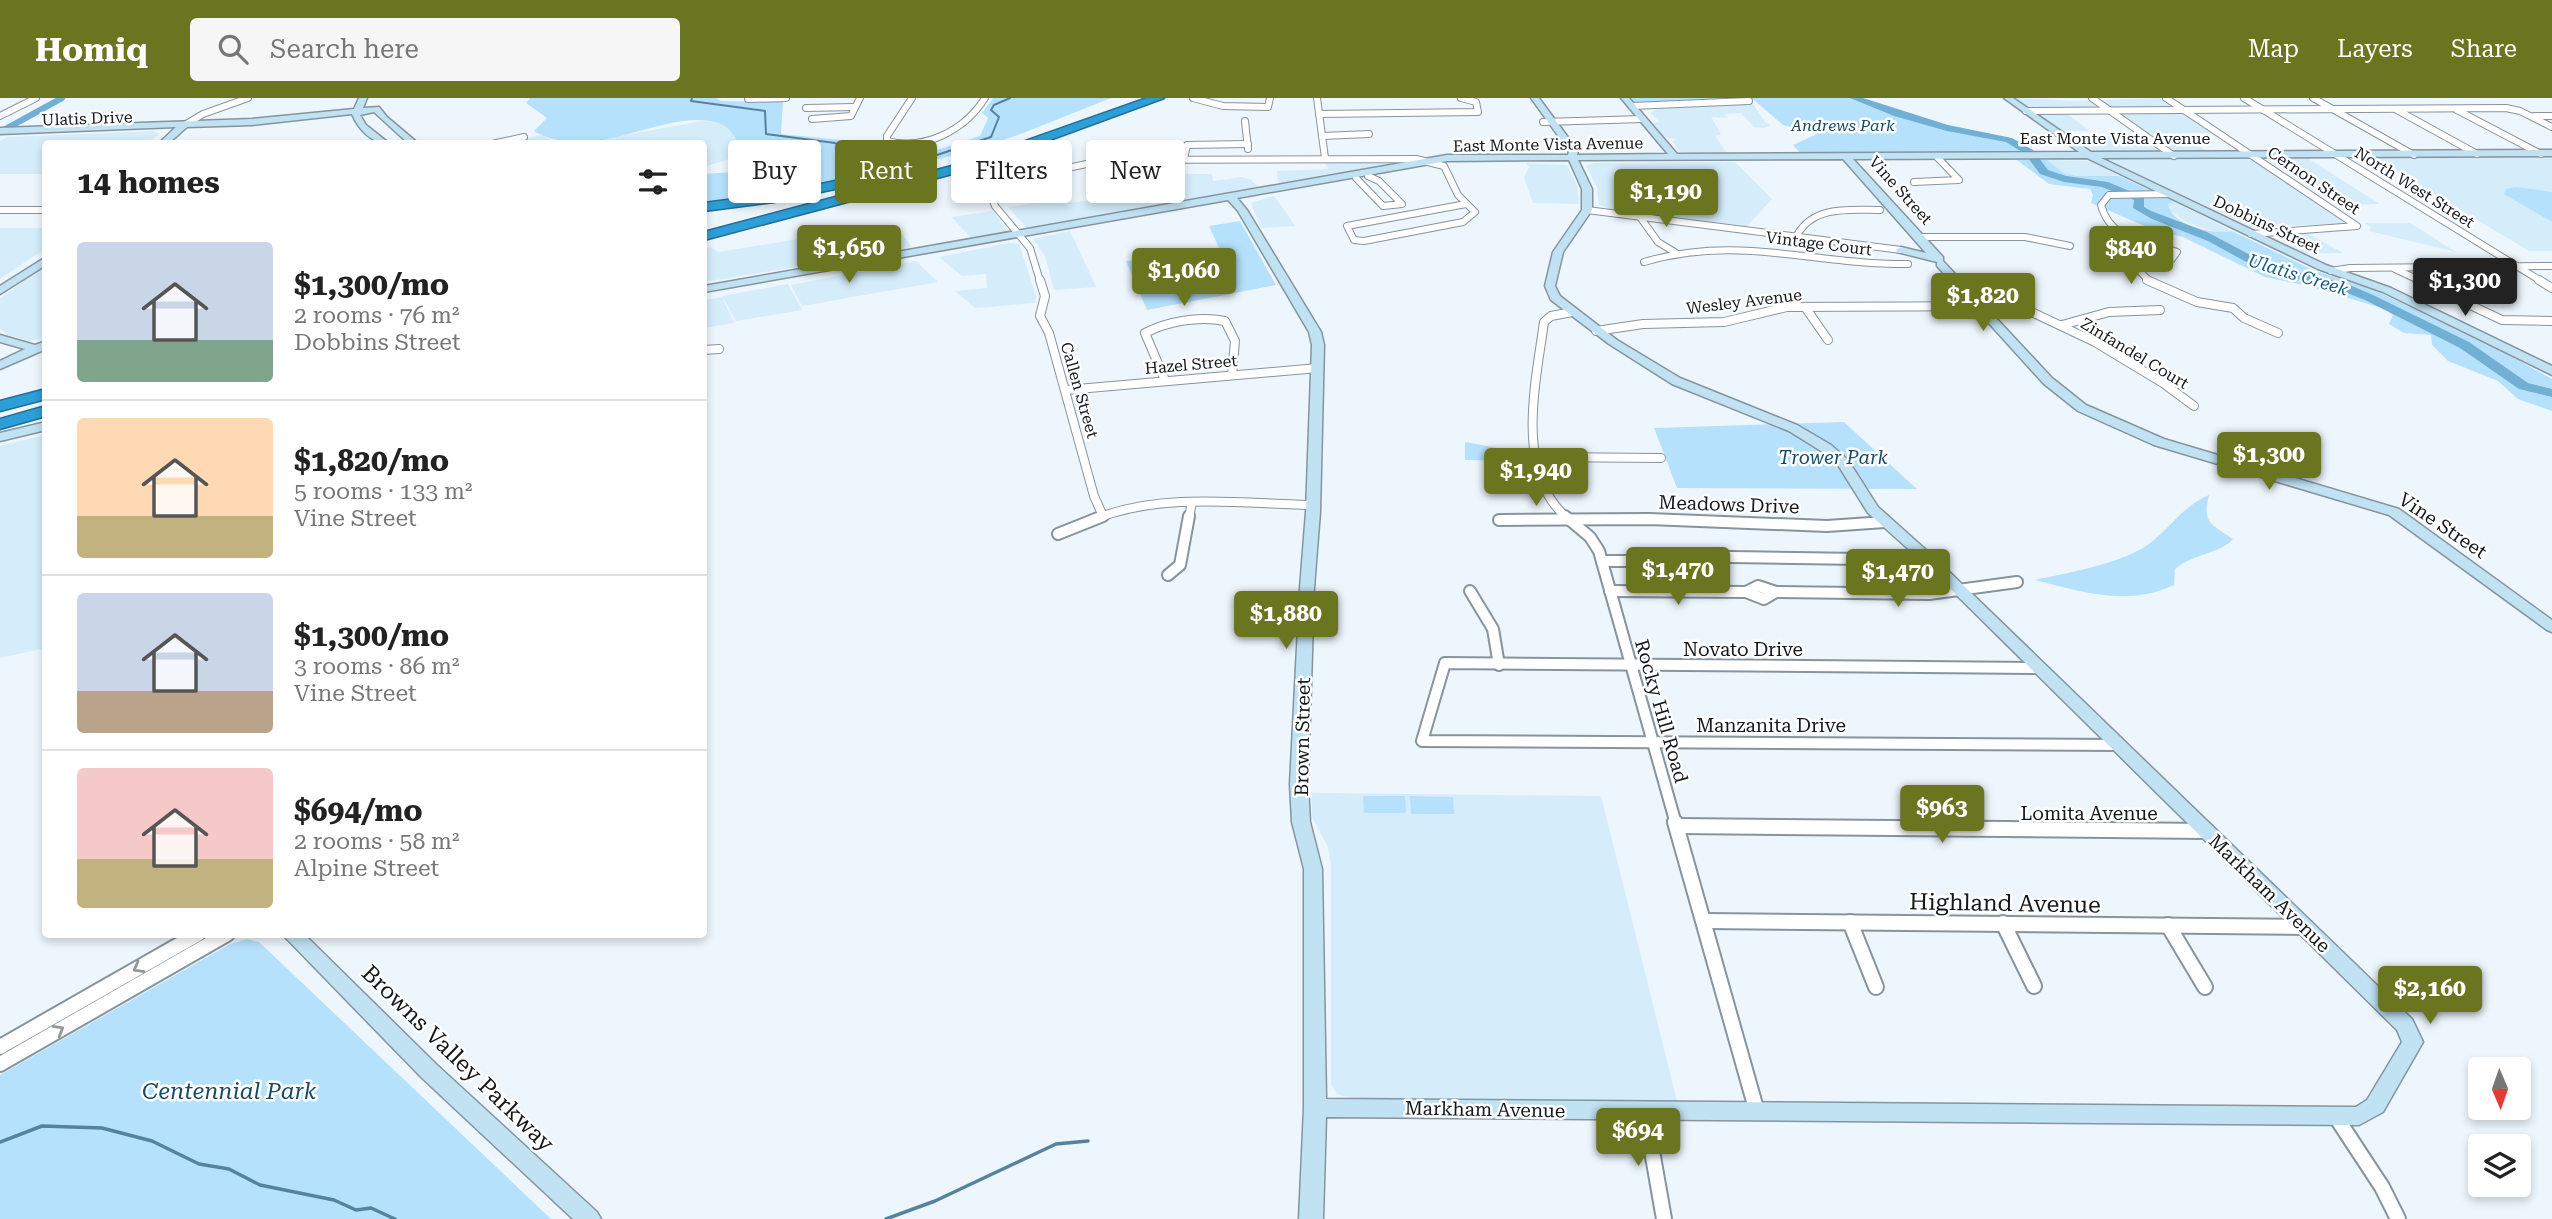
<!DOCTYPE html>
<meta charset="utf-8">
<style>
:root{--surface:#fff;--page:#f6f6f6;--text:#222;--muted:#767676;--line:#e0e0e0;--accent:#6a7520}
body{margin:0;font-family:"Roboto Serif",serif;background:var(--page);color:var(--text);height:100vh;display:flex;flex-direction:column;font-size:26px;white-space:nowrap}
*{box-sizing:border-box;margin:0}
p{font-size:23px;color:var(--muted)}
.icon{flex:none;width:38px;height:38px;fill:none;stroke:currentColor;stroke-width:2;stroke-linecap:round;stroke-linejoin:round}
.map{position:relative;flex:1;overflow:hidden}
.drawer{position:absolute;left:42px;top:42px;width:665px;height:798px;display:flex;flex-direction:column;background:var(--surface);border-radius:7px;box-shadow:0 4px 10px #0003}
.drawer>*{flex:none}
.banner{position:absolute;left:728px;top:42px;width:665px;height:63px;display:flex;gap:14px}
.needle{width:46px;rotate:178deg}
.tools{position:absolute;left:2468px;top:959px;display:grid;gap:14px}
.tools a{display:grid;place-items:center;width:63px;height:63px;border-radius:7px;background:var(--surface);box-shadow:0 4px 10px #0003;font-size:35px}
.price{position:absolute;translate:-50% -60px;padding:0 16px;border-radius:7px;background:var(--accent);color:#fff;font-size:23px;line-height:46px;filter:drop-shadow(0 2px 4px #0008)}
.price::after{content:'';position:absolute;left:50%;top:42px;width:21px;height:16px;margin-left:-10px;background:inherit;clip-path:polygon(0 0,100% 0,50% 100%)}
.price.selected{background:#222;color:#fff}
ul{padding:0;list-style:none}
li{display:flex;align-items:center;gap:21px;height:175px;padding:0 35px}
li+li{border-top:2px solid var(--line)}
li span{display:grid;place-items:center;flex:none;width:196px;height:140px;border-radius:7px;color:#555}
li>.icon{margin-inline-start:auto}
span .icon{width:84px;height:84px;fill:#fffc;stroke-width:1}
li b{font-size:30px}
h2{display:flex;justify-content:space-between;align-items:center;height:84px;padding:0 35px;font-size:30px}
.pill{padding:0 24px;border-radius:7px;background:var(--surface);box-shadow:0 4px 10px #0003;font-size:24px;line-height:63px}
.pill.selected{background:var(--accent);color:#fff}
header{display:flex;align-items:center;gap:42px;box-sizing:border-box;height:98px;padding:0 35px;background:var(--accent);color:#fff}
header strong{font-size:33px}
nav{display:flex;gap:38px;margin-inline-start:auto;font-size:24px}
.search{width:490px;height:63px;background:var(--page);display:flex;align-items:center;gap:18px;box-sizing:border-box;padding:0 24px;border-radius:7px;color:var(--muted);font-size:26px}
.map>svg:first-child{display:block}
.built{fill:#d5ecfb}
.green{fill:#b6e1fc}
.lines{fill:none;stroke-linecap:round;stroke-linejoin:round}
.stream-far1{stroke:#55829d;stroke-width:2}
.stream{stroke:#55829d;stroke-width:3.5}
.canal{stroke:#72afd5;stroke-width:6}
.river{fill:#72afd5;fill-rule:evenodd}
.street-far3-casing{stroke:#86949e;stroke-width:8}
.street-far2-casing{stroke:#86949e;stroke-width:10}
.street-far1-casing{stroke:#86949e;stroke-width:14}
.street-casing{stroke:#86949e;stroke-width:18}
.secondary-casing{stroke:#86949e;stroke-width:3}
.highway-casing{stroke:#236f96;stroke-width:3}
.street-far3{stroke:#fff;stroke-width:6}
.street-far2{stroke:#fff;stroke-width:8}
.street-far1{stroke:#fff;stroke-width:10}
.street{stroke:#fff;stroke-width:14}
.secondary{fill:#c0e2f3;fill-rule:evenodd}
.highway{fill:#2c9ed8;fill-rule:evenodd}
.oneway{stroke:#949798}
.labels{text-anchor:middle;stroke-width:5;stroke-linejoin:round;paint-order:stroke}
.far-street-label{font-size:16px;fill:#12181b;stroke:#fff}
.far-park-label{font-size:16px;font-style:italic;fill:#194a64;stroke:#fff}
.far-water-label{font-size:18px;font-style:italic;fill:#145e83;stroke:#fff}
.park-label{font-size:19px;font-style:italic;fill:#194a64;stroke:#fff}
.street-label{font-size:19px;fill:#12181b;stroke:#fff}
.near-street-label{font-size:23px;fill:#12181b;stroke:#fff}
.near-park-label{font-size:23px;font-style:italic;fill:#194a64;stroke:#fff}
</style>
<header>
<strong>Homiq</strong>
<div class="search"><svg class="icon" aria-label="search" viewBox="0 0 24 24"><circle cx="10" cy="10" r="6"/><path d="M15 15l6 6"/></svg>Search here</div>
<nav><a>Map</a><a>Layers</a><a>Share</a></nav>
</header>
<div class="map">
<svg width="2552" height="1121" viewBox="0 0 2552 1121">
<rect width="100%" height="100%" fill="#edf6fd"/>
<g class="built">
<polygon points="2014,0 2077,3 2159,0 2211,35 2148,36 2113,10 2061,11 2090,33 2062,33"/>
<polygon points="1747,5 1753,6 1765,24 1771,27 1764,30 1754,29 1741,15 1725,16 1726,20 1711,19 1721,36 1715,38 1728,56 1679,54 1672,43 1676,42 1664,38 1653,25 1660,24 1650,15 1657,11 1694,9 1692,7"/>
<polygon points="703,23 722,26 731,31 741,46 758,52 704,69 704,46 505,46 541,37 557,45 579,45"/>
<polygon points="154,33 160,36 147,45 46,46 45,76 0,76 0,43 7,39"/>
<polygon points="2068,37 2182,37 2208,54 2097,55"/>
<polygon points="2552,59 2552,153 2529,153 2374,60"/>
<polygon points="2307,60 2380,106 2338,107 2267,61"/>
<polygon points="2112,61 2253,61 2349,126 2250,128 2109,63"/>
<polygon points="1324,62 1403,64 1324,79 1280,86 1278,83 1277,73 1329,71"/>
<polygon points="2047,62 2092,63 2119,78 2077,78 2064,75"/>
<polygon points="1735,64 1772,101 1747,128 1615,113 1599,107 1597,90 1586,68 1594,65"/>
<polygon points="1526,65 1567,67 1577,88 1579,106 1533,105 1524,79 1529,69"/>
<polygon points="1120,76 1212,76 1213,83 1241,79 1250,81 1259,89 1027,130 1008,109 1063,101 1065,105 1105,101 1100,93 1115,92"/>
<polygon points="1274,98 1288,117 1295,128 1261,130 1251,105"/>
<polygon points="2175,104 2232,133 2220,136 2186,124 2168,111 2168,106"/>
<polygon points="993,113 1008,134 971,140 952,119"/>
<polygon points="2365,125 2410,125 2456,154 2369,133 2371,129"/>
<polygon points="0,130 45,130 46,150 0,181"/>
<polygon points="897,130 912,149 882,154 871,134"/>
<polygon points="1070,133 1072,137 1096,189 1054,192 1045,158 1033,141"/>
<polygon points="2305,134 2343,155 2304,155 2274,137"/>
<polygon points="811,139 827,164 704,184 704,150 710,149 718,154"/>
<polygon points="1009,145 1019,146 1036,198 1035,205 975,210 955,193 987,190 986,176 962,178 939,159"/>
<polygon points="916,163 938,184 802,208 791,187"/>
<polygon points="45,167 45,240 29,243 8,237 0,231 0,201"/>
<polygon points="788,186 802,212 736,223 722,198"/>
<polygon points="722,199 734,225 704,230 704,202"/>
<polygon points="45,337 45,550 0,560 0,348"/>
<polygon points="1312,695 1601,698 1677,1003 1351,1000 1337,996 1331,986 1331,767 1328,749 1312,719"/>
</g>
<g class="green">
<path d="M530 0H716L721 3 783 4 781 36 852 43 873 59 894 60 922 57 980 38 988 20 982 15 993 0H1111L1018 37 947 59 752 103 704 105V76L795 70 803 51 751 44 741 46C733 40 732 31 723 27 672 4 595 69 534 33L547 20 526 5Z"/>
<polygon points="1631,0 1857,0 1897,16 1948,29 2011,41 2032,54 1801,56 1793,47 1817,36 1783,27 1754,2 1636,6"/>
<path d="M2017 62H2047L2064 75 2077 78H2119L2175 104 2168 106C2172 128 2214 137 2232 133L2313 172 2374 192 2493 248 2552 281V313L2518 301 2498 283 2448 263 2432 247 2431 237 2404 235 2389 226 2393 217 2385 211 2308 188 2265 179 2183 139 2147 129 2091 105 2093 97 2090 91 2049 86Z"/>
<polygon points="2516,89 2552,94 2552,124 2504,96 2506,91"/>
<polygon points="1240,123 1276,187 1147,212 1126,163 1190,157 1190,153 1219,150 1209,128"/>
<polygon points="1844,324 1917,391 1677,390 1654,330"/>
<polygon points="1465,344 1530,356 1533,363 1465,362"/>
<path d="M2209 397C2202 425 2211 426 2233 441 2220 456 2194 455 2175 471L2174 487C2127 509 2083 494 2035 482 2070 474 2110 468 2141 451 2167 436 2180 409 2209 397Z"/>
<polygon points="1363,698 1405,698 1406,715 1364,715"/>
<polygon points="1410,698 1453,699 1454,716 1411,716"/>
<polygon points="247,841 259,844 551,1121 0,1121 0,977 230,846"/>
</g>
<g class="lines">
<polyline class="stream-far1" points="692,0 691,3 765,13 766,36 835,45 866,67 884,68 931,59 991,39 999,19 991,12 994,7 1010,0"/>
<g class="stream">
<polyline points="0,1044 42,1028 102,1030 152,1043 199,1066 229,1071 260,1087 334,1102 356,1112 371,1110 395,1121"/>
<polyline points="886,1121 935,1103 1056,1046 1088,1043"/>
</g>
<polyline class="canal" points="0,34 62,0"/>
<polygon class="river" points="1850,0 1863,0 1948,27 2012,40 2033,52 2048,72 2066,78 2108,84 2144,99 2144,109 2151,113 2207,134 2269,167 2345,185 2373,197 2469,244 2528,285 2552,291 2552,299 2519,291 2460,250 2365,202 2337,191 2261,172 2208,143 2152,121 2133,110 2134,102 2102,89 2064,84 2040,76 2025,56 2006,44 1947,33 1894,18"/>
<g class="street-far3-casing">
<g id="street-far3">
<path d="M912 0 887 38V43C925 53 965 32 985 0"/>
<polyline points="1193,0 1223,8 1268,9 1270,0"/>
<polyline points="1317,0 1325,60"/>
<polyline points="2092,0 2174,58"/>
<polyline points="2166,0 2357,128 2251,136"/>
<polyline points="2244,0 2541,183"/>
<polyline points="2313,0 2414,57"/>
<polyline points="748,1 786,0"/>
<polyline points="1632,8 1749,3"/>
<polyline points="806,10 855,9"/>
<polyline points="2397,12 2477,56"/>
<polyline points="2457,12 2541,56"/>
<polyline points="2026,13 2506,10 2520,13 2552,29"/>
<polyline points="1319,16 1478,14 1476,4 1461,0"/>
<polyline points="0,18 36,0"/>
<polyline points="2534,18 2552,18"/>
<polyline points="812,21 851,18 860,0"/>
<polyline points="1245,23 1248,51"/>
<polyline points="1543,24 1643,21"/>
<polyline points="183,28 203,16 248,0"/>
<polyline points="1322,38 1369,36"/>
<polyline points="492,46 524,39"/>
<polyline points="1184,61 1187,47 1248,46"/>
<polyline points="1356,80 1383,108 1402,106 1379,83 1368,78"/>
<polyline points="1914,84 1959,82 1936,58"/>
<polyline points="0,112 46,112"/>
<polyline points="1587,112 1901,152"/>
<polyline points="1640,119 1658,144 1676,155"/>
<path d="M1797 137C1814 107 1850 112 1880 112"/>
<polyline points="1918,139 2025,139 2070,148"/>
<path d="M1644 164C1739 136 1814 167 1908 166"/>
<polyline points="2395,171 2421,183"/>
<polyline points="2331,173 2350,170 2552,168"/>
<polyline points="1040,183 1030,150 995,108 989,92 1007,83 1105,62 1416,61 1444,68 1458,97 1475,114 1463,124 1364,143 1354,142 1347,128 1466,106"/>
<path d="M2149 183 2138 171 2172 161 2177 154C2146 142 2111 144 2101 107L2109 97 2169 96"/>
</g>
</g>
<g class="street-far2-casing">
<g id="street-far2">
<polyline points="1040,182 1045,198 1040,218 1049,235 1094,398 1103,418"/>
<polyline points="2147,182 2197,204 2233,210 2244,220 2278,235"/>
<polyline points="2417,182 2502,222 2552,223"/>
<polyline points="2539,182 2552,190"/>
<polyline points="2457,201 2485,196"/>
<polyline points="1805,209 1828,242"/>
<polyline points="2062,227 2109,214 2160,212"/>
<polyline points="1596,233 1643,226 1724,224 1787,209 2019,208 2095,244 2163,285 2194,308"/>
<polyline points="704,252 719,251"/>
<path d="M1165 282 1145 235C1168 223 1199 218 1225 223L1235 243 1232 277"/>
<polyline points="1066,292 1318,270"/>
<polyline points="1539,359 1661,360"/>
<path d="M1098 420C1163 394 1245 406 1314 407"/>
<polyline points="1189,420 1192,404"/>
<path d="M1567 420C1514 374 1536 284 1544 224L1551 218 1572 214"/>
</g>
</g>
<g class="street-far1-casing">
<g id="street-far1">
<polyline points="1565,418 1590,439 1599,453 1676,726"/>
<polyline points="1499,422 1649,421 1827,428 1885,424"/>
<polyline points="1058,436 1103,418"/>
<polyline points="1602,463 1645,463 1666,458 1929,462"/>
<polyline points="1168,477 1180,467 1189,418"/>
<polyline points="1470,493 1493,531 1499,567"/>
<polyline points="1610,493 1746,494 1764,501 1776,494"/>
<polyline points="1746,494 1758,488 1776,494 1929,496 2017,484"/>
<polyline points="2040,570 1445,565 1422,643 2119,647"/>
</g>
</g>
<g class="street-casing">
<g id="street">
<polyline points="1675,724 1757,1014"/>
<polyline points="1677,728 2207,733"/>
<polyline points="1704,823 2306,829"/>
<polyline points="1850,824 1876,889"/>
<polyline points="2003,825 2034,888"/>
<polyline points="2168,827 2205,889"/>
<polyline points="0,949 198,836"/>
<polyline points="0,966 227,836"/>
<polyline points="1645,1013 1664,1121"/>
<polyline points="2336,1019 2382,1089 2398,1121"/>
</g>
</g>
<g class="secondary-casing">
<g id="secondary">
<path d="M359 0H367L363 10 379 9 387 19 419 46H409L374 14 360 17 366 27 390 46C372 46 358 31 352 16L252 27 187 29 168 46H158L176 29 0 36V30L252 21 354 11Z"/>
<path d="M1531 0H1539L1578 53 1577 57 1668 56 1621 0H1629L1677 56 2079 54 2004 0H2013L2091 54 2552 52V58L2101 60 2326 167 2391 190 2552 268V277L2383 194 2318 171 2087 60 1853 61 1943 159V163L2052 280 2086 307 2164 341 2399 411 2552 522V534L2547 532 2389 417 2154 347 2078 313 2044 286 1937 168V164L1897 154 1896 152 1901 149 1926 155 1843 61 1578 62 1592 91V112L1563 154 1555 188 1560 198 1617 242 1680 280 1797 327 1831 347 1848 362 1878 409 1934 459 2412 921 2423 944 2383 1014 2359 1027 1326 1019 1323 1121H1299L1304 1010V771L1292 724 1290 686 1300 490 1306 414 1312 247 1309 234 1238 113 1228 102 704 194V188L1447 57H1568L1569 53ZM1569 62 1582 91V112L1553 154 1545 188 1551 202 1609 246 1672 286 1789 333 1821 353 1838 367 1868 415 1924 465 2397 932 2402 944 2367 1002 2356 1009 1326 1001 1322 771 1310 724 1308 686 1314 490 1320 414 1324 247 1321 234 1247 112 1237 100 1447 63Z"/>
<polygon points="46,159 46,167 0,196 0,188"/>
<polygon points="0,237 35,247 46,243 46,251 0,271 0,263 25,251 0,244"/>
<polygon points="46,324 46,332 0,343 0,335"/>
<polygon points="282,836 304,836 437,967 597,1114 601,1121 573,1121 421,979"/>
</g>
</g>
<g class="highway-casing">
<g id="highway">
<polygon points="1147,0 1164,0 971,71 704,142 704,134 963,65"/>
<polygon points="887,72 893,76 891,79 774,104 704,113 704,105 774,96"/>
<polygon points="46,291 46,301 0,313 0,303"/>
<polygon points="46,308 46,318 0,331 0,321"/>
</g>
</g>
<use href="#street-far3" class="street-far3"/>
<use href="#street-far2" class="street-far2"/>
<use href="#street-far1" class="street-far1"/>
<use href="#street" class="street"/>
<use href="#secondary" class="secondary"/>
<use href="#highway" class="highway"/>
</g>
<defs><path id="oneway-chevron" d="M-2-3.5L2.5 0L-2 3.5" fill="none" stroke-width="1.6" stroke-linecap="round" stroke-linejoin="round" transform="scale(1.75)"/></defs>
<g class="oneway">
<use href="#oneway-chevron" transform="translate(138 870) rotate(151)"/>
<use href="#oneway-chevron" transform="translate(59 932) rotate(-30)"/>
</g>
<g class="labels">
<g class="far-street-label">
<text transform="translate(87 20) rotate(-2)" y="6">Ulatis Drive</text>
<text x="2115" y="46">East Monte Vista Avenue</text>
<text transform="translate(1548 46) rotate(-1)" y="6">East Monte Vista Avenue</text>
<text transform="translate(2314 82) rotate(34)" y="6">Cernon Street</text>
<text transform="translate(2415 89) rotate(32)" y="6">North West Street</text>
<text transform="translate(1901 92) rotate(48)" y="6">Vine Street</text>
<text transform="translate(2267 126) rotate(25)" y="6">Dobbins Street</text>
<text transform="translate(1819 145) rotate(7)" y="6">Vintage Court</text>
<text transform="translate(1744 203) rotate(-7)" y="6">Wesley Avenue</text>
<text transform="translate(2135 255) rotate(31)" y="6">Zinfandel Court</text>
<text transform="translate(1191 266) rotate(-5)" y="6">Hazel Street</text>
<text transform="translate(1080 292) rotate(74)" y="6">Callen Street</text>
</g>
<g class="far-park-label">
<text x="1843" y="33">Andrews Park</text>
</g>
<g class="far-water-label">
<text transform="translate(2298 177) rotate(17)" y="6">Ulatis Creek</text>
</g>
<g class="park-label">
<text x="1833" y="366">Trower Park</text>
</g>
<g class="street-label">
<text transform="translate(1729 406) rotate(2)" y="7">Meadows Drive</text>
<text transform="translate(2443 427) rotate(34)" y="7">Vine Street</text>
<text x="1743" y="558">Novato Drive</text>
<text transform="translate(1662 613) rotate(74)" y="7">Rocky Hill Road</text>
<text x="1771" y="634">Manzanita Drive</text>
<text transform="translate(1302 639) rotate(-89)" y="7">Brown Street</text>
<text x="2089" y="722">Lomita Avenue</text>
<text transform="translate(2270 795) rotate(44)" y="7">Markham Avenue</text>
<text transform="translate(1485 1011) rotate(1)" y="7">Markham Avenue</text>
</g>
<g class="near-street-label">
<text transform="translate(2005 805) rotate(1)" y="8">Highland Avenue</text>
<text transform="translate(458 960) rotate(44)" y="8">Browns Valley Parkway</text>
</g>
<g class="near-park-label">
<text x="229" y="1001">Centennial Park</text>
</g>
</g>
</svg>
<div class="tools">
<a><svg class="needle" viewBox="-14 -14 28 28"><path d="M0-13l5 13h-10z" fill="#e53935"/><path d="M0 13l5-13h-10z" fill="#767676"/></svg></a>
<a><svg class="icon" aria-label="layers" viewBox="0 0 24 24"><path d="M12 4l9 5-9 5-9-5zM3 14l9 5 9-5"/></svg></a>
</div>
<b class="price" style="left:1666px;top:131px">$1,190</b>
<b class="price" style="left:849px;top:187px">$1,650</b>
<b class="price" style="left:2131px;top:188px">$840</b>
<b class="price" style="left:1184px;top:210px">$1,060</b>
<b class="price selected" style="left:2465px;top:220px">$1,300</b>
<b class="price" style="left:1983px;top:235px">$1,820</b>
<b class="price" style="left:2269px;top:394px">$1,300</b>
<b class="price" style="left:1536px;top:410px">$1,940</b>
<b class="price" style="left:1678px;top:509px">$1,470</b>
<b class="price" style="left:1898px;top:511px">$1,470</b>
<b class="price" style="left:1286px;top:553px">$1,880</b>
<b class="price" style="left:1942px;top:747px">$963</b>
<b class="price" style="left:2430px;top:928px">$2,160</b>
<b class="price" style="left:1638px;top:1070px">$694</b>
<div class="banner">
<a class="pill">Buy</a>
<a class="pill selected">Rent</a>
<a class="pill">Filters</a>
<a class="pill">New</a>
</div>
<section class="drawer">
<h2>14 homes<svg class="icon" aria-label="filters" viewBox="0 0 24 24"><path d="M4 7h16M4 17h16"/><circle cx="9" cy="7" r="2"/><circle cx="15" cy="17" r="2"/></svg></h2>
<ul>
<li><span style="background:linear-gradient(#c9d6e8 70%,#7fa58c 0)"><svg class="icon" aria-label="home" viewBox="0 0 24 24"><path d="M3 11l9-7 9 7M6 9v11h12V9"/></svg></span><div><b>$1,300/mo</b><p>2 rooms · 76 m²</p><p>Dobbins Street</p></div></li>
<li><span style="background:linear-gradient(#ffd9b3 70%,#c2b280 0)"><svg class="icon" aria-label="home" viewBox="0 0 24 24"><path d="M3 11l9-7 9 7M6 9v11h12V9"/></svg></span><div><b>$1,820/mo</b><p>5 rooms · 133 m²</p><p>Vine Street</p></div></li>
<li><span style="background:linear-gradient(#c9d6e8 70%,#b9a48a 0)"><svg class="icon" aria-label="home" viewBox="0 0 24 24"><path d="M3 11l9-7 9 7M6 9v11h12V9"/></svg></span><div><b>$1,300/mo</b><p>3 rooms · 86 m²</p><p>Vine Street</p></div></li>
<li><span style="background:linear-gradient(#f6c9c9 65%,#c2b280 0)"><svg class="icon" aria-label="home" viewBox="0 0 24 24"><path d="M3 11l9-7 9 7M6 9v11h12V9"/></svg></span><div><b>$694/mo</b><p>2 rooms · 58 m²</p><p>Alpine Street</p></div></li>
</ul>
</section>
</div>
